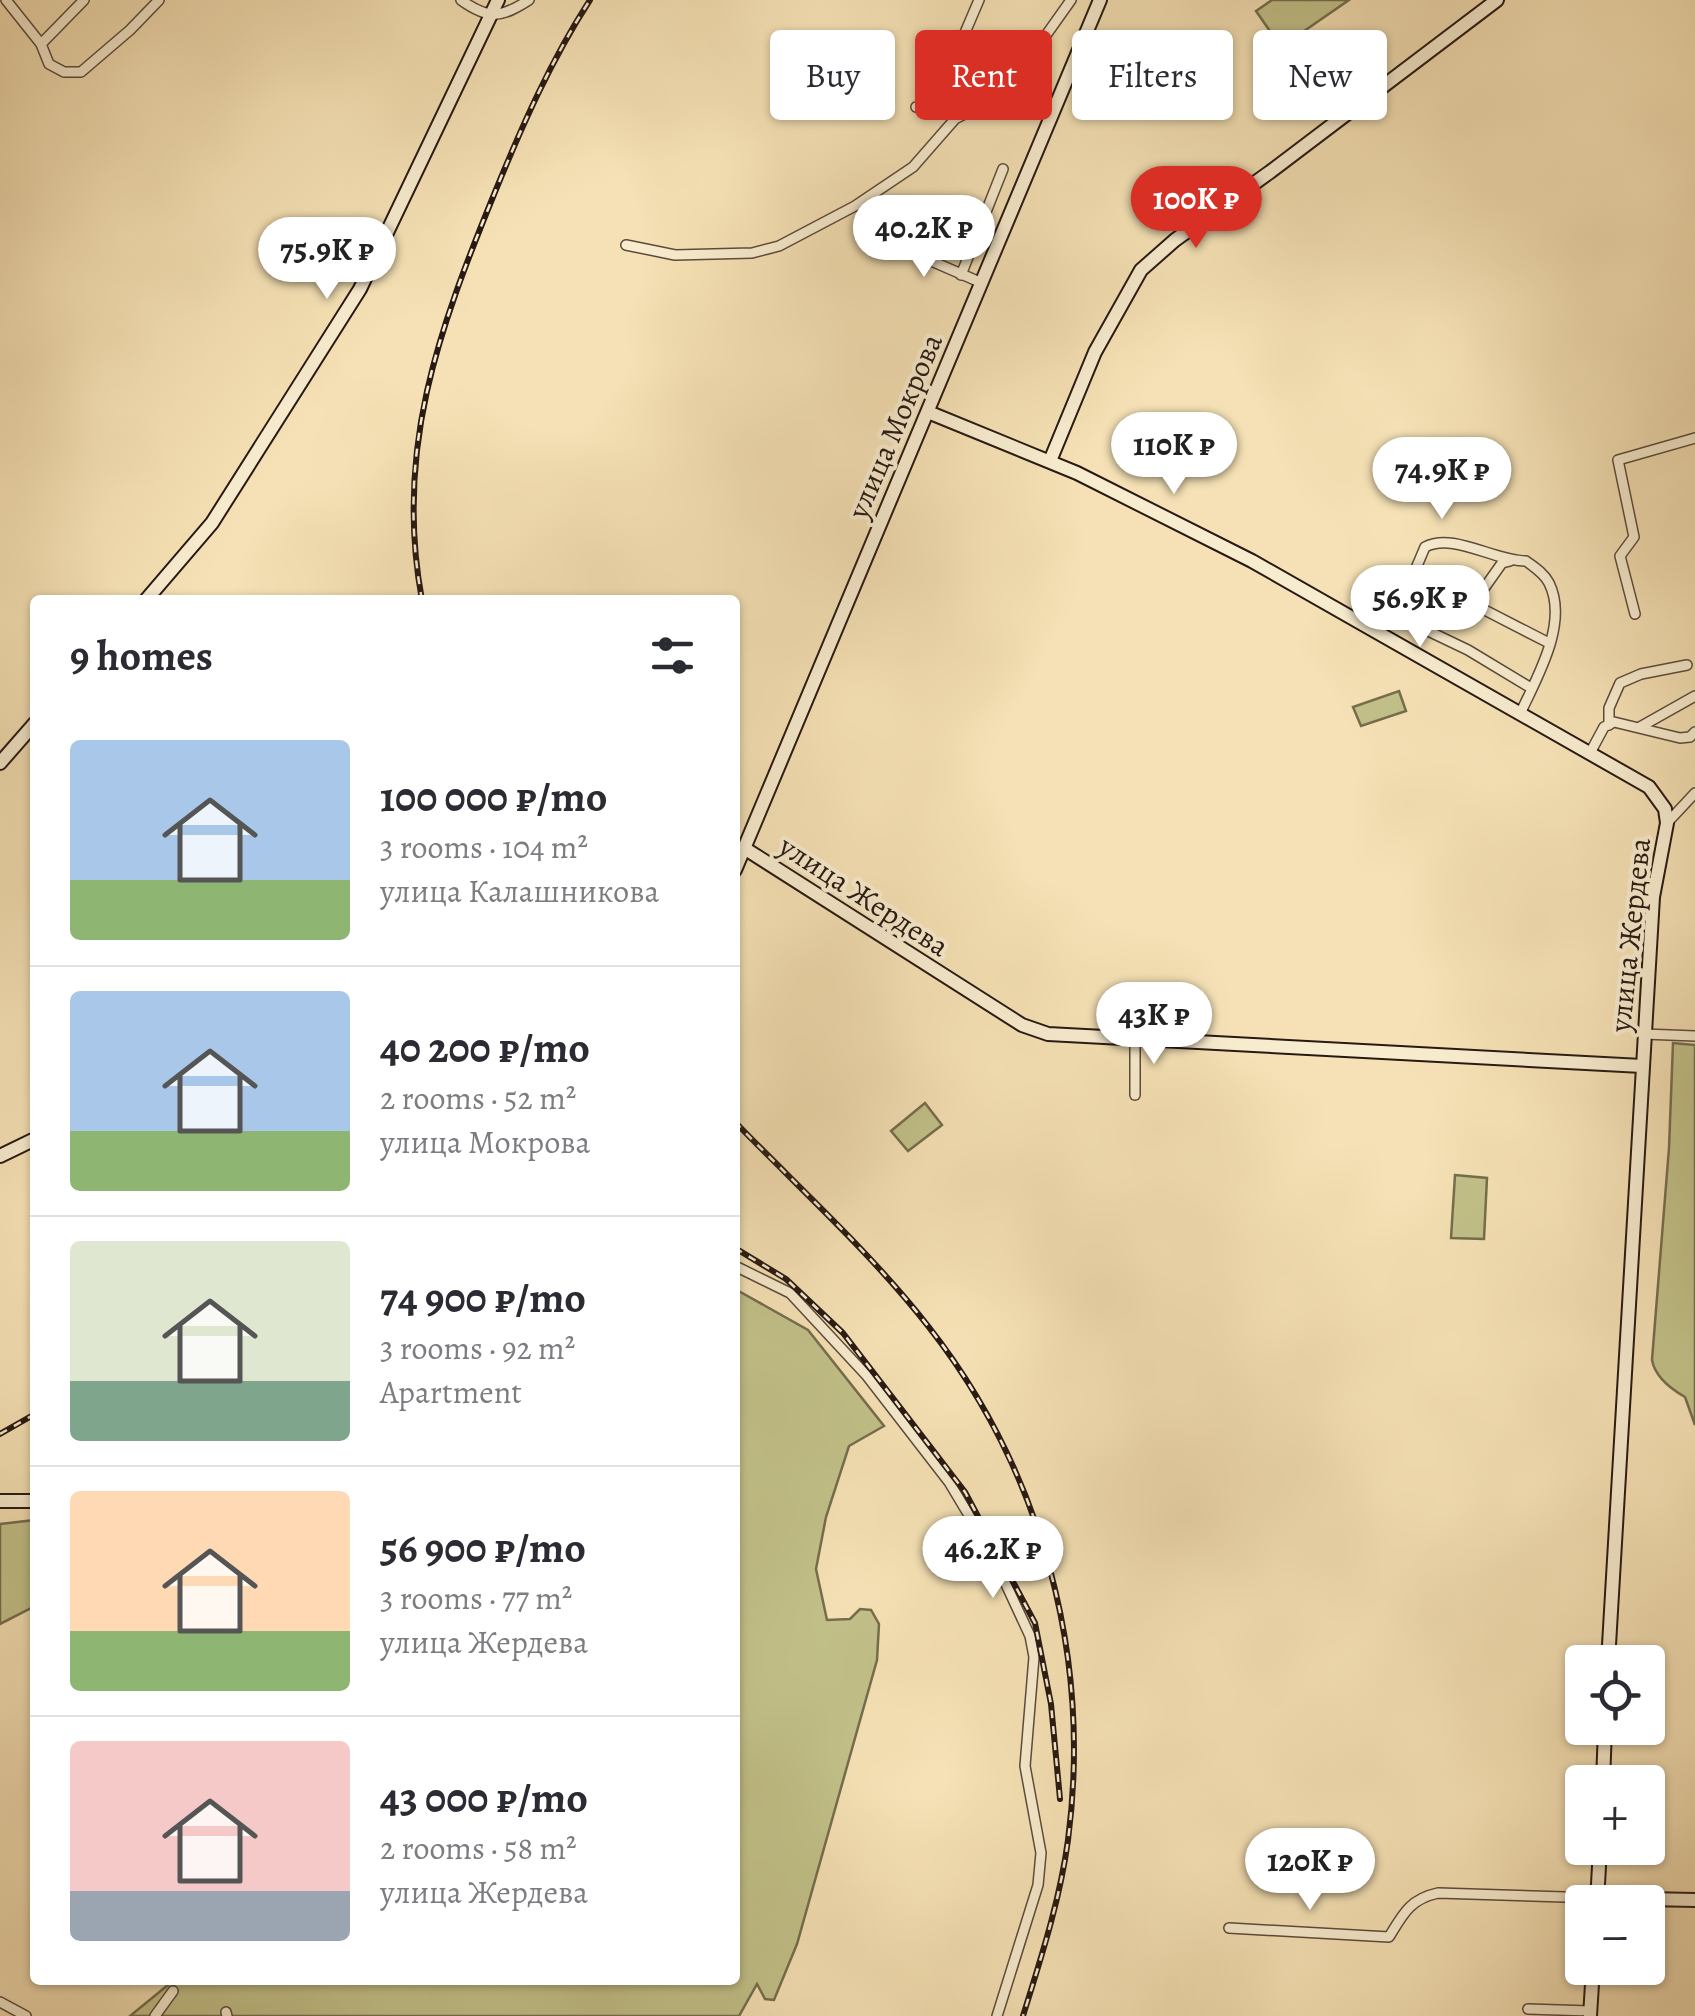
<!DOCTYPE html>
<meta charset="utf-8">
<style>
:root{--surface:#fff;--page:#f7f7f7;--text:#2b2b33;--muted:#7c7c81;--line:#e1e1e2;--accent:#d93025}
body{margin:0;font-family:Alegreya,serif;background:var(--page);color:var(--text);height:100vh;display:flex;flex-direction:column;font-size:38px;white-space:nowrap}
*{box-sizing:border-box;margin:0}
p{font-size:32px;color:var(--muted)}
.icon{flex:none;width:55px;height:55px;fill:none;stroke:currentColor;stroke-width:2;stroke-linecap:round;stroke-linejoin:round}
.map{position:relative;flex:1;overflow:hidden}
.sheet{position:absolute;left:30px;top:595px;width:710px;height:1390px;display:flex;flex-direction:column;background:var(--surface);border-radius:10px;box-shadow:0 2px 8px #0004}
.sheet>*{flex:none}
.guide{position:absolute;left:770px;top:30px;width:775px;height:90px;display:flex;gap:20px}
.controls{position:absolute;left:1565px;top:1645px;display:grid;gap:20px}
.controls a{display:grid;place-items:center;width:100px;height:100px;border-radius:10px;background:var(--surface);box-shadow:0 2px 8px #0004;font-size:50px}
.price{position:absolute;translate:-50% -85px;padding:0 22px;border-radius:35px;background:#fff;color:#222;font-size:32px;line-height:65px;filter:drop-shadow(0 2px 5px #0008)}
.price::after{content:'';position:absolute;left:50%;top:60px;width:30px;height:22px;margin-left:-15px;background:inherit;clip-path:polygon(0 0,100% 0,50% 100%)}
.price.on{background:var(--accent);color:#fff}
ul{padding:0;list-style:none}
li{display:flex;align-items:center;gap:30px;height:250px;padding:0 40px}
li+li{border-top:2px solid var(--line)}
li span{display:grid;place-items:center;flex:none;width:280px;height:200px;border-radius:10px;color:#555}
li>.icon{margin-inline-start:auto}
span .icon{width:120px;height:120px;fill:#fffc;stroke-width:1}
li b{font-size:42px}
h2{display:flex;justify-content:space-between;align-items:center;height:120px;padding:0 40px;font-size:42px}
.pill{padding:0 35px;border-radius:10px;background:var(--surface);box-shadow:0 2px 8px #0004;font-size:35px;line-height:90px}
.pill.on{background:var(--accent);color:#fff}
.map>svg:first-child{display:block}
.green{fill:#c2c189;stroke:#756d4e;stroke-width:2.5}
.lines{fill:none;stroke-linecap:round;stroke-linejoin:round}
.street-casing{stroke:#5b4b3c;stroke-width:12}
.secondary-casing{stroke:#281913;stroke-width:16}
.street{stroke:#f8eccf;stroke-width:9}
.secondary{stroke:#f8eccf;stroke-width:12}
.rail-casing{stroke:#281913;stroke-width:6}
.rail{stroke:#f8eccf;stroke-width:2.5;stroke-dasharray:8;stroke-linecap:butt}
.labels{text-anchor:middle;stroke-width:8;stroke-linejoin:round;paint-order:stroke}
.street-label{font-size:30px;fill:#281913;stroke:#f8eccf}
</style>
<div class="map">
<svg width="1695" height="2016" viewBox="0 0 1695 2016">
<rect width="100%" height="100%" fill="#f5e1b5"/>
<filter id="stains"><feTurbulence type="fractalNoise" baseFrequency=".002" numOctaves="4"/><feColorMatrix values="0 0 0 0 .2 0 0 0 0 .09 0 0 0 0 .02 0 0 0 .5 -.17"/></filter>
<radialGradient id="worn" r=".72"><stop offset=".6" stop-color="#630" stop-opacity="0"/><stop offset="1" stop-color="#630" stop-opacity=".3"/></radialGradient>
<g class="green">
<polygon points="1272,0 1349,0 1281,47 1256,11"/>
<polygon points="1399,691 1406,711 1361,726 1353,707"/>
<path d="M1673 1043 1695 1045V1425L1685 1397C1671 1389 1655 1377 1652 1360L1669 1148Z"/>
<polygon points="925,1103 942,1125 908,1151 891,1131"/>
<polygon points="1455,1175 1487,1178 1484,1239 1451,1238"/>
<polygon points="735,1289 808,1330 884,1426 849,1446 826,1517 816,1569 827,1620 850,1619 860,1609 871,1610 879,1624 877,1660 797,1944 774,2000 765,1999 757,1984 739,2016 130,2016 174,1980 735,1980"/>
<polygon points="35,1520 35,1606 0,1624 0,1524"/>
</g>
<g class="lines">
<g class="street-casing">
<g id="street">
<polyline points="6,0 41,44 49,64 64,72 81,72 130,30 159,0"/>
<path d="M461 0C489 20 501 18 529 0"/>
<polyline points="41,44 84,0"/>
<polyline points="916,107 934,105"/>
<polyline points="970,109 934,105 979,0"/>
<polyline points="883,240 982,283"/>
<polyline points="626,245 675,255 752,253 779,246 855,206 913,167 955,119 1005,93 1071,0"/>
<polyline points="961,275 1003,169"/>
<polyline points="1411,580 1473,604 1502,563 1510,561"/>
<polyline points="1473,604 1549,643"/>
<polyline points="1635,614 1620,556 1634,537 1618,460 1695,438"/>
<path d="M1520 714C1537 677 1569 623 1549 583 1544 573 1534 567 1526 561 1494 561 1453 532 1425 547L1411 580 1396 601 1399 617 1468 650 1531 688"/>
<polyline points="1609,725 1609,708 1620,683 1641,674 1687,665"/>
<polyline points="1640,727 1695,696"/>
<polyline points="1590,753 1604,727 1614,722 1680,738 1690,737 1695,732"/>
<polyline points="1667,823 1695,793"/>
<polyline points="1644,1034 1695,1036"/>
<polyline points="1135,1095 1135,1039"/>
<polyline points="735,1266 790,1293 867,1376 949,1482 991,1552 1030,1636 1034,1657 1025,1766 1041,1853 1038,1885 997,2016"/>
<path d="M1229 1928 1389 1937C1403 1914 1410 1899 1438 1893L1597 1898"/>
<polyline points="0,2002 26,2016"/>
<polyline points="1528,2009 1590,2011"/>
<polyline points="226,2012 227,2016"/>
<polyline points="155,2016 173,1991"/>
</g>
</g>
<g class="secondary-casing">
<g id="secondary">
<polyline points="928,412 1077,473 1252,561 1649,787 1665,809 1667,823 1653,897 1608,1662"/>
<polyline points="1050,461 1095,352 1141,270 1175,240 1270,172 1497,0"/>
<polyline points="146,600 212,523 360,289 498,0"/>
<polyline points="0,763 35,723"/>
<polyline points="744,848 1022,1025 1048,1034 1642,1066"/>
<polyline points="735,870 1100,0"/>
<polyline points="0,1156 35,1139"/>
<polyline points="0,1501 35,1501"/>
<polyline points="1603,1782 1605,1728"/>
<polyline points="1597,1898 1695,1900"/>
<polyline points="1597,1902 1600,1848"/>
<polyline points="1590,2016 1593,1968"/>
</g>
</g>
<use href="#street" class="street"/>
<use href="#secondary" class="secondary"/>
<g class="rail-casing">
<g id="rail">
<path d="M422 600C394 450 439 329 495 192 522 126 551 60 590 0"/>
<path d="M735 1122C800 1189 871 1253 928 1326 1042 1471 1092 1657 1068 1840 1060 1900 1041 1958 1023 2016"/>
<polyline points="735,1248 786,1279 843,1333 965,1492 1035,1623 1051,1704 1060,1799"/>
<polyline points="0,1434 35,1414"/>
</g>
</g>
<use href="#rail" class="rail"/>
</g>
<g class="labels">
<g class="street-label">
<text transform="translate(895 426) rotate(-67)" y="10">улица Мокрова</text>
<text transform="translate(864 896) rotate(33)" y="10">улица Жердева</text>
<text transform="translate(1630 935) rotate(-84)" y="10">улица Жердева</text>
</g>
</g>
<rect width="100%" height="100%" filter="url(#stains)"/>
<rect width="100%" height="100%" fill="url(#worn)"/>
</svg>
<div class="controls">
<a><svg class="icon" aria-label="locate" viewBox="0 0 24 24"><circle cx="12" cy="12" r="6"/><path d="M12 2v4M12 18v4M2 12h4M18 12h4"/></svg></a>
<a>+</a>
<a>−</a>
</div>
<b class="price on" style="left:1196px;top:251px">100K ₽</b>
<b class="price" style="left:924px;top:280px">40.2K ₽</b>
<b class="price" style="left:327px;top:302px">75.9K ₽</b>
<b class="price" style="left:1174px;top:497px">110K ₽</b>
<b class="price" style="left:1442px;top:522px">74.9K ₽</b>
<b class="price" style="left:1420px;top:650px">56.9K ₽</b>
<b class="price" style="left:1154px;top:1067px">43K ₽</b>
<b class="price" style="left:993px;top:1601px">46.2K ₽</b>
<b class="price" style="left:1310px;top:1913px">120K ₽</b>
<div class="guide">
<a class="pill">Buy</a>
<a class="pill on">Rent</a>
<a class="pill">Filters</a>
<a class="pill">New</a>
</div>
<section class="sheet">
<h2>9 homes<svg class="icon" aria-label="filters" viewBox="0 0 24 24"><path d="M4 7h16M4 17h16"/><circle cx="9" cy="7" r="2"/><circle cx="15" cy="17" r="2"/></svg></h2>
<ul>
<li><span style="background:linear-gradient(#a9c7e8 70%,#8fb573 0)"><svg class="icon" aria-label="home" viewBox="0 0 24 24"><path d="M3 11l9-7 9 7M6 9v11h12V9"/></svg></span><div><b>100 000 ₽/mo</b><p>3 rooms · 104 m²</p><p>улица Калашникова</p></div></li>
<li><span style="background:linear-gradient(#a9c7e8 70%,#8fb573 0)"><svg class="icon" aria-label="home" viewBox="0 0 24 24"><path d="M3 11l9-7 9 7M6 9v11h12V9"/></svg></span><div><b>40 200 ₽/mo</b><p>2 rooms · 52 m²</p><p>улица Мокрова</p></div></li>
<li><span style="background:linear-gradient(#dfe7d0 70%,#7fa58c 0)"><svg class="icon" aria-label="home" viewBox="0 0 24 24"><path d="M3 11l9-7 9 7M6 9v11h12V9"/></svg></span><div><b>74 900 ₽/mo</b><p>3 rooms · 92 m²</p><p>Apartment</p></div></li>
<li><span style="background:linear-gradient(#ffd9b3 70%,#8fb573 0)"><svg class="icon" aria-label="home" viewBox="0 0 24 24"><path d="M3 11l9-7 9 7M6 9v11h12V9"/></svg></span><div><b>56 900 ₽/mo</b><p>3 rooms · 77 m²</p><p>улица Жердева</p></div></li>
<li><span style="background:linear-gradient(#f6c9c9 75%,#9aa5b1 0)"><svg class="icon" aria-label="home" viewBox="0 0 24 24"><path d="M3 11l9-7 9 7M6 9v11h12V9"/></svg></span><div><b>43 000 ₽/mo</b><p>2 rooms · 58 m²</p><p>улица Жердева</p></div></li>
</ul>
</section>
</div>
